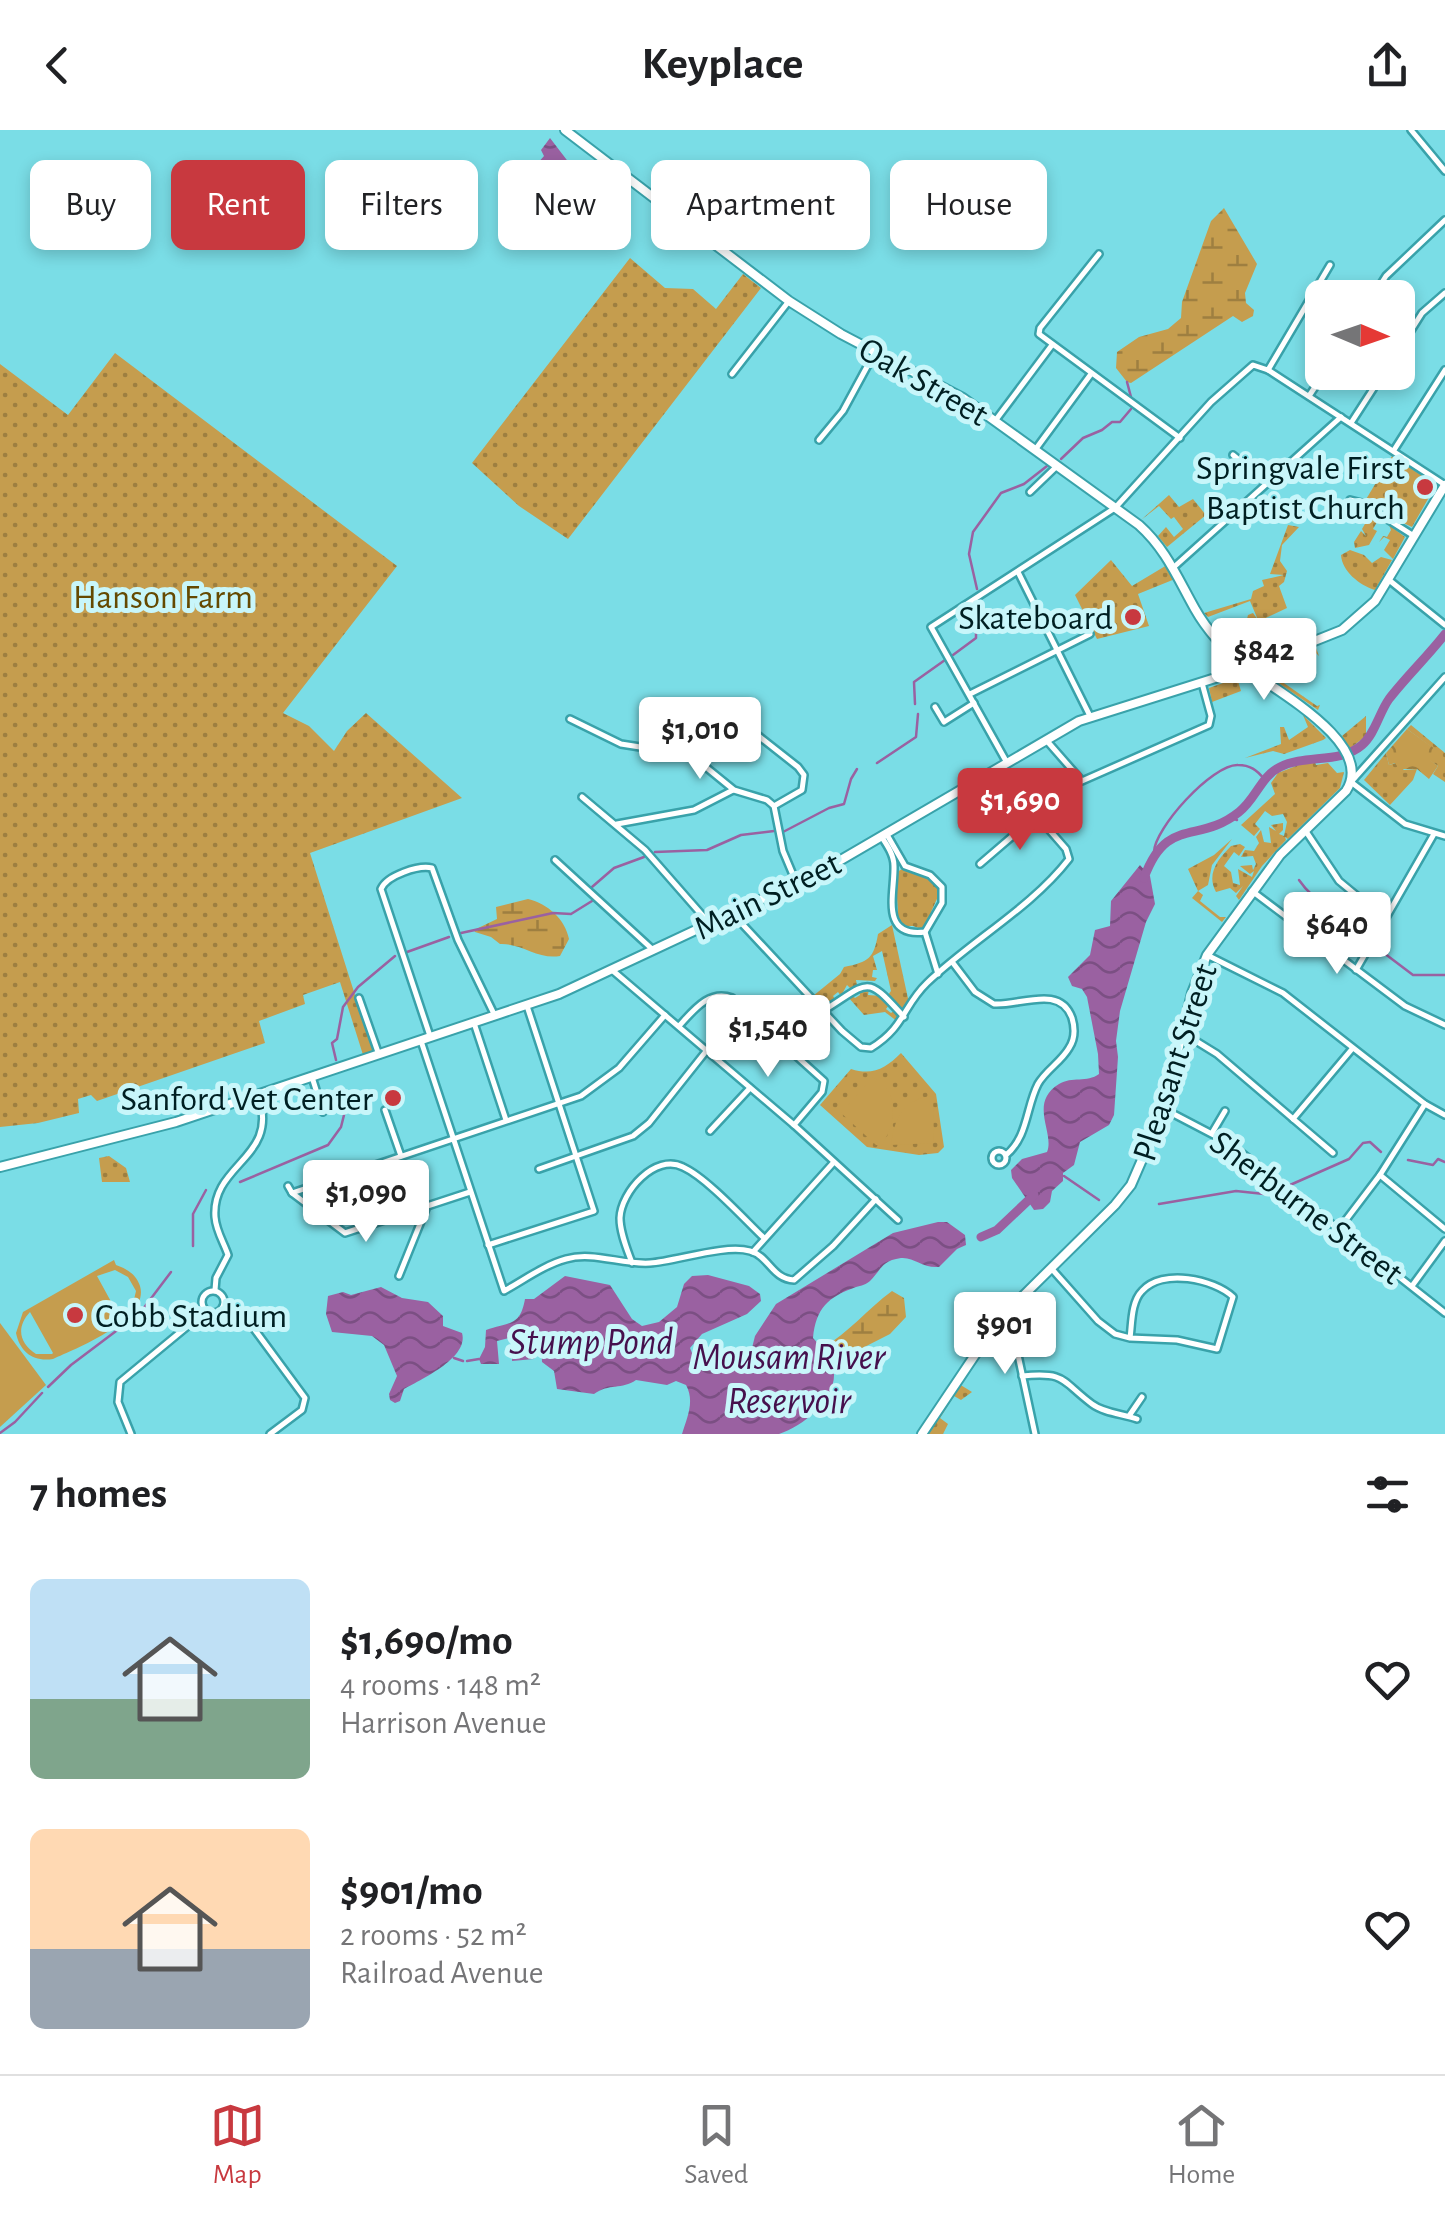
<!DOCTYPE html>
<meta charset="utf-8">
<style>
:root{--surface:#fff;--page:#f6f6f6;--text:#202124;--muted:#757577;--line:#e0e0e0;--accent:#c8393f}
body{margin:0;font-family:"Alegreya Sans",sans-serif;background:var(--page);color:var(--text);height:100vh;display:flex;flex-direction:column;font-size:38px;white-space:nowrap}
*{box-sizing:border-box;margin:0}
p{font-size:32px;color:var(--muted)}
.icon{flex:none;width:55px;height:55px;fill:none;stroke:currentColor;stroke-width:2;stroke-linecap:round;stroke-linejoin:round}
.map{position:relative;height:1304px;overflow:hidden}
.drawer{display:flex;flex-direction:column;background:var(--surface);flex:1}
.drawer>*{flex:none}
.banner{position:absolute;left:30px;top:30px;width:1385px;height:90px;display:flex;gap:20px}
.needle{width:65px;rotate:92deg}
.buttons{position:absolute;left:1305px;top:150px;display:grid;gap:20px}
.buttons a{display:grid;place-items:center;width:110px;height:110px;border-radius:15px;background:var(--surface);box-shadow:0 5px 15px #0003;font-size:50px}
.price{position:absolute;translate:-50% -85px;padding:0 22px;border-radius:10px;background:#fff;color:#222;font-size:32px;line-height:65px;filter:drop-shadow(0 2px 5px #0008)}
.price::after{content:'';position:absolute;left:50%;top:60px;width:30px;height:22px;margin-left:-15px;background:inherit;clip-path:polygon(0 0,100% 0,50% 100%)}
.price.current{background:var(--accent);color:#fff}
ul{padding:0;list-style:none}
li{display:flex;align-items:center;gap:30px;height:250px;padding:0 30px}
li span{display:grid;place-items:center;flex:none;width:280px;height:200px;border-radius:15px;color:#555}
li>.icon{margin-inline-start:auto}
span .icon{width:120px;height:120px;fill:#fffc;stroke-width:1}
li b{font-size:42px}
h2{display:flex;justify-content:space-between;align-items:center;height:120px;padding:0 30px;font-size:42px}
.chip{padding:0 35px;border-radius:15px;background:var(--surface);box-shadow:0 5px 15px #0003;font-size:35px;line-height:90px}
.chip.current{background:var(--accent);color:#fff}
header{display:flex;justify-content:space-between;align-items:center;height:130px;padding:0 30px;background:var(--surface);font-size:45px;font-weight:600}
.tab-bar{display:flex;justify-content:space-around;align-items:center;height:140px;border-top:2px solid var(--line);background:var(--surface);font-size:28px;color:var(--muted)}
.tab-bar a{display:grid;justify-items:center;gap:5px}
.tab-bar .current{color:var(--accent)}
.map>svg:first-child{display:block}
.grass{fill:url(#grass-dots)}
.forest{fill:url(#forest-crowns)}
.wetland{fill:url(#wetland-marsh)}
.garden{fill:#c59d4e;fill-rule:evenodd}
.water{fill:url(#water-waves)}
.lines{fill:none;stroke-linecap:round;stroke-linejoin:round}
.stream{stroke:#9a61a1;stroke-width:2.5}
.river{stroke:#9a61a1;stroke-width:9}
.street-casing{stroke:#39a2aa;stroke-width:10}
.secondary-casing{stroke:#39a2aa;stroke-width:12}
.street{stroke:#fff;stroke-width:5}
.secondary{stroke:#fff;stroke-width:8}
.poi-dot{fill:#c8393f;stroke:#c8f6fa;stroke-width:4}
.labels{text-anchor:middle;stroke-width:10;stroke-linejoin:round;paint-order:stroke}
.street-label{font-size:35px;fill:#001f22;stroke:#c8f6fa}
.poi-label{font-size:35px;fill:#001f22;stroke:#c8f6fa;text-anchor:end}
.park-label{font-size:35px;fill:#654901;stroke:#c8f6fa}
.water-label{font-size:38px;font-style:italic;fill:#46104d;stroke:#c8f6fa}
</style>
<header><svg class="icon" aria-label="back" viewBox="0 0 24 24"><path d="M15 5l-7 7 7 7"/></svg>Keyplace<svg class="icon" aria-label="share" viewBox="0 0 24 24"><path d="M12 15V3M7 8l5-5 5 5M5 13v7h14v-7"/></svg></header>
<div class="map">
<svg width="1445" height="1304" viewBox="0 0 1445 1304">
<defs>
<pattern id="grass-dots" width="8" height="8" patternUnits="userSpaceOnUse" patternTransform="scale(2.5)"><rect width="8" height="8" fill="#c59d4e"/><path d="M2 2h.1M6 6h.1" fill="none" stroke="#9e7f40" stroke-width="1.8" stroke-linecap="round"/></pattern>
<pattern id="forest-crowns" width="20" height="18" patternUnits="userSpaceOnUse" patternTransform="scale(2.5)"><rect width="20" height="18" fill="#c59d4e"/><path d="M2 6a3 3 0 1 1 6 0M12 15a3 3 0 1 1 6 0" fill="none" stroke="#9e7f40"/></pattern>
<pattern id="wetland-marsh" width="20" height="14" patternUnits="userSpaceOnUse" patternTransform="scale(2.5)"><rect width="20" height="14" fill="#c59d4e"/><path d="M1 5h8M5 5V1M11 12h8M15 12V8" fill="none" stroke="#9e7f40"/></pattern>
<pattern id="water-waves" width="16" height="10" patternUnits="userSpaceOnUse" patternTransform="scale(2.5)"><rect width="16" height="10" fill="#9a61a1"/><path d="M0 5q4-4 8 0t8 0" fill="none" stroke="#7b4f83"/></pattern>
</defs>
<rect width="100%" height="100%" fill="#7adde6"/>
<g class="grass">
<polygon points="630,128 665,158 693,159 716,179 743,144 761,158 568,409 519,376 472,333"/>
<polygon points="115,223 397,436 283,583 309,596 334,621 347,601 366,583 462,668 310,723 374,925 364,928 340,852 303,865 305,874 259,891 265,913 97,971 91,965 78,969 79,983 38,993 0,997 0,234 68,285"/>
<polygon points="1392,326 1436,355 1412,397 1386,385 1382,377 1377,379 1365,371"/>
<polygon points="1169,365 1179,377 1193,369 1206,385 1167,417 1158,406 1166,397 1174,407 1183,399 1174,387 1171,389 1159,376 1141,390"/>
<polygon points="1375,385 1382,393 1377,392 1373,399 1377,401 1369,415 1355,418 1354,412 1361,401 1366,406 1362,399 1369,387"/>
<path d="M1288 395 1299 397 1282 415 1280 431 1287 441 1284 452 1279 456 1287 478 1253 494 1259 506 1282 496 1287 506 1292 505 1294 511 1264 523C1251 508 1239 504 1226 491L1219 496 1227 488 1246 493 1248 485 1253 483 1258 490 1250 471 1208 487 1204 483 1251 469 1253 461 1264 456 1262 450 1284 445 1270 444Z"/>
<polygon points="1389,395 1405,407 1393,429 1384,420 1390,410 1384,407 1379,412 1383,406 1387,407 1391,400"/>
<path d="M1350 420 1364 425 1372 433 1381 427 1392 430 1375 460C1359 455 1342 441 1341 425Z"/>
<polygon points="1111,430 1132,456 1167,435 1175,449 1138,464 1149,496 1097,509 1075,465"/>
<polygon points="1316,518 1319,526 1316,523 1284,536 1286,543 1281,551 1317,576 1320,575 1318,580 1277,552 1269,542 1274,534"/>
<polygon points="1237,548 1241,561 1212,572 1209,558"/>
<polygon points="1303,585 1326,608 1323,610 1284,624 1273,621 1245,628 1281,614 1280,597 1284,597 1289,610 1308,597"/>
<polygon points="1366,586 1366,606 1349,619 1342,606"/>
<polygon points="1411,595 1445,623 1445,652 1433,644 1438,636 1429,630 1434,619 1407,599"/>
<polygon points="1386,623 1389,635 1396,633 1404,640 1417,639 1413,650 1390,675 1364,650"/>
<path d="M1314 629 1316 635 1328 633 1337 643 1344 642 1340 658 1288 709 1285 707 1286 710 1262 736 1239 770 1236 766 1243 756 1236 763 1230 758 1216 762C1206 744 1218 729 1231 716L1240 714 1245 717 1239 726 1234 722 1224 736 1231 742 1233 753 1240 755 1238 739 1252 747 1254 741 1250 744 1240 736 1252 735 1253 740 1256 734 1253 726 1241 727 1245 720 1254 721 1259 713 1256 707 1261 700 1264 712 1271 713 1269 697 1276 701 1271 695 1283 693V700L1279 704 1284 706 1287 692 1283 684 1272 686 1265 681 1255 694 1260 699 1254 706 1241 695 1275 664 1271 653 1278 643Z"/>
<polygon points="1232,709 1212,735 1208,755 1198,761 1203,765 1200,771 1220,787 1226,787 1222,792 1192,768 1198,761 1188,739 1214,725"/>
<polygon points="904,738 934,749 941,760 931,782 935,785 924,800 913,796 900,796 895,783 898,782 897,768 892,768 898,746 895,743"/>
<path d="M892 795 909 873 905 881 888 865 891 861 882 821 873 826 877 840H873L872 847 877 848 875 851 856 850 857 855 851 859 847 855 841 866 838 862 833 866 835 869 821 875 813 866 840 844 844 837C869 832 874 828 878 804Z"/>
<polygon points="869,859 868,865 882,866 889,875 886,879 891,883 895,880 900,887 898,892 885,882 864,885 848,867 852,865 855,868 860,865 859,860"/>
<path d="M901 923 936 964 944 1017 938 1023 919 1025 867 1017 820 975 851 939C873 946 886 938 901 923Z"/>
<polygon points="109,1026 126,1038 130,1052 102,1052 99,1028"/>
<polygon points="959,1254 972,1262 961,1270 954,1266 940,1288 948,1294 943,1304 928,1304"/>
</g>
<polygon class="forest" points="1407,599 1435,619 1430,630 1438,636 1429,649 1417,639 1399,639 1395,633 1389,635 1386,623"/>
<g class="wetland">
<polygon points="1224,78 1257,134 1245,163 1246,173 1254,180 1253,186 1242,192 1233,186 1131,253 1127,252 1116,238 1117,222 1139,207 1168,199 1181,188 1182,172 1211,91"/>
<path d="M528 769C548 774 565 789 569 809L560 826C538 830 522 813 500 814L491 807 475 802 474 800 497 789 496 777Z"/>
<path d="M892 1161 904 1168 906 1187 890 1204 831 1234 822 1218C849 1203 867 1179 892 1161Z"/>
</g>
<g class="garden">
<path d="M873 947C900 961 896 993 882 1015H876L841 983Z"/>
<path d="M933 966 934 1013 891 1015C894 988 904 968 933 966Z"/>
<path d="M114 1130 116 1135C127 1139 136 1144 140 1156 150 1189 78 1218 53 1229 33 1232 20 1222 16 1203L23 1182ZM115 1140 128 1147 136 1161 132 1178 120 1188 97 1146ZM30 1182 53 1223 52 1224H36C19 1213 16 1197 30 1182Z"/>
<polygon points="0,1193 46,1255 0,1297"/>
</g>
<g class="water">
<polygon points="550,8 573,38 574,51 562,47 546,34 537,34 544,26 541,20"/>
<path d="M1140 735 1150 746 1155 774 1146 792 1120 881 1116 911 1118 927 1114 985 1109 995 1080 1012 1074 1035 1063 1043V1051L1052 1061 1050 1072 1043 1079 1034 1080 1012 1048 1011 1040 1022 1029 1047 1022C1055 1003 1028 973 1059 954 1072 946 1087 953 1099 944L1098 924 1087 867 1082 859 1072 856 1068 847 1090 825 1095 800 1110 796 1111 771Z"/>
<path d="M938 1092H947L965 1105 966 1115 957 1119 939 1137C921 1138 915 1127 901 1128 881 1131 882 1139 870 1151 867 1154 861 1156 856 1157 828 1167 816 1178 813 1208L822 1218 839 1217 832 1234C843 1263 807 1295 779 1304 763 1304 703 1304 682 1304 687 1288 695 1271 686 1255L676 1251 667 1255 636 1250C622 1260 609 1253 594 1264L557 1259 554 1241 542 1232 541 1213 534 1229 512 1231 513 1214 509 1208 497 1211 499 1234H481L479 1229 485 1217 486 1200C509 1192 520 1197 525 1169H534L565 1146 610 1155 632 1189 642 1196 659 1192 677 1177 684 1154 692 1146 708 1145 749 1156 760 1164 761 1171 747 1184 702 1204 690 1218 692 1223 697 1225 709 1220 723 1223 732 1237 748 1234 755 1206 776 1174 893 1103Z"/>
<path d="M381 1157 402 1168 428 1172 443 1186V1196L462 1203C469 1227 424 1248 404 1259L400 1271 395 1273 390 1270 389 1264 397 1246 384 1215 372 1206 332 1202 326 1184 328 1166 343 1162 351 1165Z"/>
</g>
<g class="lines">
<g class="stream">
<polyline points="1127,252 1131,267"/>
<polyline points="1061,329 1083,308 1102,300 1112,292 1120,292 1131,279"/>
<polyline points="977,459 969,424 973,402 1001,363 1024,354 1047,336"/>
<polyline points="953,525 976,508 976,481"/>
<polyline points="915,574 914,552 945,530"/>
<polyline points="877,633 916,607 918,584"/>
<polyline points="1232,688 1237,690"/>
<polyline points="783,702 829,678 844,674 851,649 857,639"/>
<polyline points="655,722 707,720 741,705 774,701"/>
<path d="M1154 722C1154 699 1212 634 1238 635 1250 635 1257 640 1264 649"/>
<path d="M1299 750C1310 766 1322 773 1336 784 1348 793 1354 804 1367 812"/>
<polyline points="592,757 614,738 644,727"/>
<polyline points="461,803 553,783 571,784 592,771"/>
<polyline points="1376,817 1413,845 1445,845"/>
<polyline points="407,822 449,807"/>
<polyline points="336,930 332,913 337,909 343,877 358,857 395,826"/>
<polyline points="1408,1030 1433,1035 1438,1029 1445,1032"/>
<polyline points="1064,1046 1099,1070"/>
<polyline points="240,1052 328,1015 341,997 349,965"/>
<polyline points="1290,1055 1349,1029 1363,1013 1370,1012 1381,1022"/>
<polyline points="1159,1074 1236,1061 1264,1064 1276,1059"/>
<polyline points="193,1116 193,1084 206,1060"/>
<polyline points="454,1228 463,1231"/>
<polyline points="467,1231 479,1229"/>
<polyline points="48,1257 71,1235 140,1183 171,1142"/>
<polyline points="0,1303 15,1292 42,1263"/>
</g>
<g class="river">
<path d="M1144 748C1167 685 1198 715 1239 682 1256 669 1261 646 1280 637 1306 624 1340 634 1362 615 1375 604 1379 583 1389 569 1406 547 1427 527 1445 504"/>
<polyline points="981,1107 997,1100 1034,1065"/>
</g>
<g class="street-casing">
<g id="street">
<polyline points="1411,0 1445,41"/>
<polyline points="1099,124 1040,198 1039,204 1180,308"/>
<polyline points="1372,168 1386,146 1445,90"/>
<polyline points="1398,221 1422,183 1445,163"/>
<polyline points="1268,240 1330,135"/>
<polyline points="732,244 789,171"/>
<polyline points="1309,266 1325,242"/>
<polyline points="995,291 1052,215"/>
<polyline points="1351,293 1384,242"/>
<polyline points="819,310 843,281 875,222"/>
<polyline points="1035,320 1091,244"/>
<polyline points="1394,320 1445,240"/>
<polyline points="1233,325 1267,353"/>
<polyline points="1030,362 1057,336"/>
<polyline points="1350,370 1362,373 1414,406"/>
<polyline points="1174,437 1341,287"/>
<polyline points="1018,442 1090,586"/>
<polyline points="1389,450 1445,495"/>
<polyline points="1445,547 1351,652 1405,694 1445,706"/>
<polyline points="970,564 1090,504"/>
<polyline points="935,577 944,592 974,573"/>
<polyline points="570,589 621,614 691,625 734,660 767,670 774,676 783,721 796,752"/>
<polyline points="746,596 798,637 804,645 802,660 774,676"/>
<polyline points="1047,611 1082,651 1209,595 1211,586 1202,553"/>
<polyline points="1006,631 931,497 1115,378 1211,272 1253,235 1268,240 1445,355"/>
<polyline points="582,667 645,720 709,793"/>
<polyline points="1042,691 1061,672"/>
<polyline points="617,694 694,680 733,660"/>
<polyline points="1305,700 1339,751 1385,789"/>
<path d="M881 706C887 715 894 725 894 736 895 762 879 808 925 802L942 773V757L930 745 905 736 886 703"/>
<polyline points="555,730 652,819"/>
<polyline points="980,734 1037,685"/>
<polyline points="1252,761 1405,876 1445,895"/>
<path d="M732 783 842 901 861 917 871 918C905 897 903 876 927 853 972 810 1031 778 1069 729L1066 719 997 640"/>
<polyline points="925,802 938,844"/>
<polyline points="1207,825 1283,863 1425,974 1445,985"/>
<path d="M953 833 975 862 994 874C1020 876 1060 854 1072 888 1075 898 1075 909 1069 918 1061 932 1046 940 1038 954 1026 977 1028 1007 1006 1025"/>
<polyline points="612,840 794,995 898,1090"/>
<polyline points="1356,840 1434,704"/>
<polyline points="359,868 379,925"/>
<path d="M823 881C871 851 865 844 904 887"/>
<polyline points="474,893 506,990"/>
<path d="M679 896C693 881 709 859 732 868L824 951 822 962 794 995"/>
<polyline points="1183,903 1217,924 1333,1023"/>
<path d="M430 906 381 759C387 745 419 735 432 738L458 810 495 886"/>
<path d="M421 911 504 1161C524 1150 544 1135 566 1129 593 1121 622 1135 650 1133 677 1131 725 1114 750 1121 769 1126 772 1149 794 1150L833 1116 876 1069"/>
<polyline points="312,947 323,982"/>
<polyline points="1164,979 1229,1013 1445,1183"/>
<polyline points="385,980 401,1026"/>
<polyline points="1293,989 1352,919"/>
<polyline points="710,1001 750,958"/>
<polyline points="1212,1003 1225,981"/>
<circle cx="999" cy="1028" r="7"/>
<polyline points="539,1039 633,1006 649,993 707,920"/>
<polyline points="345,1045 363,1098"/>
<polyline points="1380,1045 1445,1099"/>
<polyline points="288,1056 292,1063 345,1103 470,1062"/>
<polyline points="292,1063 581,966 619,938 665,885"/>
<polyline points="1339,1099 1380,1045 1425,974"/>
<polyline points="488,1115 594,1081 527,876"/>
<polyline points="753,1122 834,1032"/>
<path d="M632 1133C627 1119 620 1103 620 1088 621 1062 655 1023 683 1037 707 1048 744 1089 764 1108"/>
<path d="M1051 1138 1098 1191 1115 1204 1130 1208 1177 1210 1217 1219 1233 1167C1214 1149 1162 1138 1142 1161 1131 1172 1132 1194 1130 1208"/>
<polyline points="399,1146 426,1079"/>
<polyline points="1412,1156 1445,1111"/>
<path d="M215 1160 216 1148 228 1125C224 1113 216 1101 215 1087 211 1033 281 1028 258 965"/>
<circle cx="213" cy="1172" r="11"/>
<polyline points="223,1177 249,1192 305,1268 302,1280 270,1304"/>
<polyline points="1009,1183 1035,1304"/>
<path d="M1022 1246C1067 1242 1060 1250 1092 1274 1104 1283 1123 1284 1137 1289"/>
<polyline points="1129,1286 1142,1267"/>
<polyline points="131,1304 118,1272 120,1252 189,1195 210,1183"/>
</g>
</g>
<g class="secondary-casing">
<g id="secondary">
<path d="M565 0 789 171 841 204 963 268 1139 395C1166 419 1178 449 1195 479 1208 502 1226 521 1246 538 1274 560 1377 614 1346 661L1280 725 1207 825 1192 863 1164 979 1131 1055 1115 1075 1021 1168 983 1213 922 1304"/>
<polyline points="0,1037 176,992 559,864 822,741 1079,591 1247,538 1342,500 1375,471 1445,355"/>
</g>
</g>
<use href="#street" class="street"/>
<use href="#secondary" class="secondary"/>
</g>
<g class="poi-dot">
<circle cx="1425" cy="357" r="10"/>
<circle cx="1133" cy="487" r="10"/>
<circle cx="393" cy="968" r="10"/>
<circle cx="75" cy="1185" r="10"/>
</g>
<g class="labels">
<g class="street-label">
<text transform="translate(924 251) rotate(30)" y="12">Oak Street</text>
<text transform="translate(767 765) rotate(-26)" y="12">Main Street</text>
<text transform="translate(1174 932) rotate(-72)" y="12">Pleasant Street</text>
<text transform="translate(1307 1077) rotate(37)" y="12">Sherburne Street</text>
</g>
<g class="poi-label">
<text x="1405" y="349">Springvale First<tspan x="1405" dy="40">Baptist Church</tspan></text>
<text x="1113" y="499">Skateboard</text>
<text x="373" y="980">Sanford Vet Center</text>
<text x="95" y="1197" text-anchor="start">Cobb Stadium</text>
</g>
<g class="park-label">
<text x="163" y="478">Hanson Farm</text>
</g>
<g class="water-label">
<text x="591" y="1224">Stump Pond</text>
<text x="789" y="1239">Mousam River<tspan x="789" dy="44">Reservoir</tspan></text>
</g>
</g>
</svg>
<div class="buttons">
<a><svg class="needle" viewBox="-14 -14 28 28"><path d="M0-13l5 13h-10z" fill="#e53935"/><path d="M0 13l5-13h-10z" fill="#757577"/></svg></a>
</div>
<b class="price" style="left:1264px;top:573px">$842</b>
<b class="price" style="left:700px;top:652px">$1,010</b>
<b class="price current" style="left:1020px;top:723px">$1,690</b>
<b class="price" style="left:1337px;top:847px">$640</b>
<b class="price" style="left:768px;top:950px">$1,540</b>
<b class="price" style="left:366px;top:1115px">$1,090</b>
<b class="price" style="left:1005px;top:1247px">$901</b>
<div class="banner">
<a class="chip">Buy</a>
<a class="chip current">Rent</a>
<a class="chip">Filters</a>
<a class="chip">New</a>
<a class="chip">Apartment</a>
<a class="chip">House</a>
</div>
</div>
<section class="drawer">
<h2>7 homes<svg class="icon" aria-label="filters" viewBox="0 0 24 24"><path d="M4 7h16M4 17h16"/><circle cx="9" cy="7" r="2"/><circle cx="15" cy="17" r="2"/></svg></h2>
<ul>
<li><span style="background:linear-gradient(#bfe0f5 60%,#7fa58c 0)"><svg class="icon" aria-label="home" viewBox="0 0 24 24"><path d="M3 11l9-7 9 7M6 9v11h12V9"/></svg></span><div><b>$1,690/mo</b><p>4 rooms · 148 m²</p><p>Harrison Avenue</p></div><svg class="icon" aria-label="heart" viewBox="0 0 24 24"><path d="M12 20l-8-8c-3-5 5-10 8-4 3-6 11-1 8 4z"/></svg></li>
<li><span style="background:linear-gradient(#ffd9b3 60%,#9aa5b1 0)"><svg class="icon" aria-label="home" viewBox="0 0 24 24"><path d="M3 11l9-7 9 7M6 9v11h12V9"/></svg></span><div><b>$901/mo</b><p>2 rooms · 52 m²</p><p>Railroad Avenue</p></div><svg class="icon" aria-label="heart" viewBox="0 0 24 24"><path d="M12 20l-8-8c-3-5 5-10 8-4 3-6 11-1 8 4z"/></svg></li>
</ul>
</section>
<nav class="tab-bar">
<a class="current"><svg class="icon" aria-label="map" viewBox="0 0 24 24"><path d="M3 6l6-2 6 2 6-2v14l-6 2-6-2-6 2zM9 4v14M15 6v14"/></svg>Map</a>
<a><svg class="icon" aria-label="saved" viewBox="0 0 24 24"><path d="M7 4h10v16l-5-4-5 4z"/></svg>Saved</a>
<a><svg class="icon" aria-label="home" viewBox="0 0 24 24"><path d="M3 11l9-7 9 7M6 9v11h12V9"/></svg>Home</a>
</nav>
